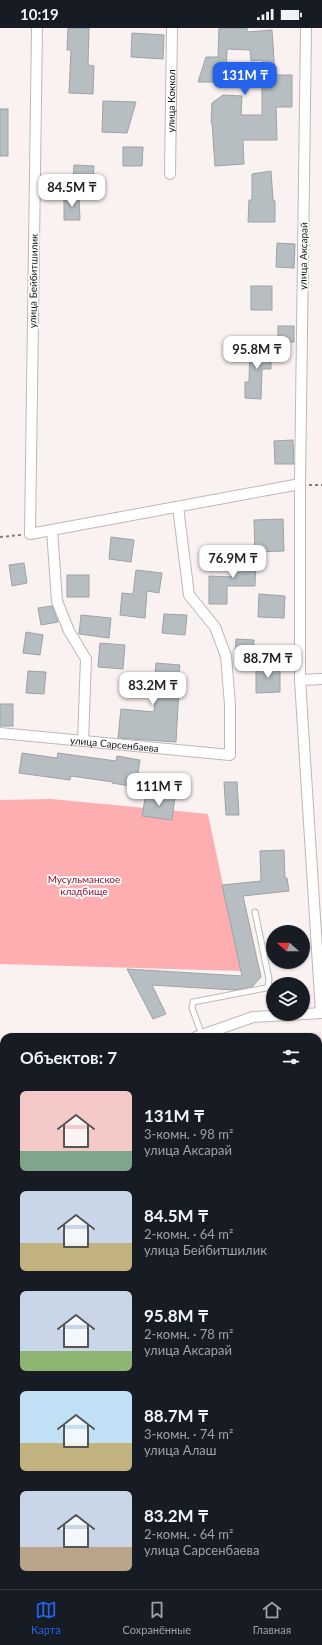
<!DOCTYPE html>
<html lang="ru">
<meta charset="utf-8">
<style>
:root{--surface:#171b24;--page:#20242c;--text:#f1f3f6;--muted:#9ea1a6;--line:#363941;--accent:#2563eb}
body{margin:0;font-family:Lato,sans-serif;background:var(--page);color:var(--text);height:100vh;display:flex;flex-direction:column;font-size:15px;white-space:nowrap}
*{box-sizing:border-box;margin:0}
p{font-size:13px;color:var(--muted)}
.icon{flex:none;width:22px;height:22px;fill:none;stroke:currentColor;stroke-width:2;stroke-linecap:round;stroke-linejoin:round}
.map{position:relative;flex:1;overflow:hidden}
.sheet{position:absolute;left:0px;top:1005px;width:322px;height:556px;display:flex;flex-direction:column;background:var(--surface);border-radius:12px 12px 0 0;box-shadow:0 1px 3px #0004}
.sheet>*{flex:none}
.needle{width:26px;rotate:291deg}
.buttons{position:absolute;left:266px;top:897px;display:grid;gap:8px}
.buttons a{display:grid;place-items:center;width:44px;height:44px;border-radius:50%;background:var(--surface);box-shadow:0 1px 3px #0004;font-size:20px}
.price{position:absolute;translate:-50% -34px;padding:0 9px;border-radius:8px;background:#fff;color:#222;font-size:13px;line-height:26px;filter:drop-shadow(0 1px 2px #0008)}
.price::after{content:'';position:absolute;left:50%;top:24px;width:12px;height:9px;margin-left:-6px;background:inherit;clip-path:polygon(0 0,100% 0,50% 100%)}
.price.active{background:var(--accent);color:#fff}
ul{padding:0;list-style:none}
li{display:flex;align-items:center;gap:12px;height:100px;padding:0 20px}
li span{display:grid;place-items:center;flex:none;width:112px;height:80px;border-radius:6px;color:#555}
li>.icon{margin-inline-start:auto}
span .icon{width:48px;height:48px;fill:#fffc;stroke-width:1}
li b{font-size:17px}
h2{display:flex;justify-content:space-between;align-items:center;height:48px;padding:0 20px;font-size:17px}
.status{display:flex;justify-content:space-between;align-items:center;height:28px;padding:0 20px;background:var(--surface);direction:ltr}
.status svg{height:11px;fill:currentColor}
.dock{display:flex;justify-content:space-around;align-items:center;height:56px;border-top:1px solid var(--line);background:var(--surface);font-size:11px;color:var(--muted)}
.dock a{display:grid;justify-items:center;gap:2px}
.dock .active{color:var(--accent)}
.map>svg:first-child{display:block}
.built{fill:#f7e4e5}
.green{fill:#feadb1}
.building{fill:#b7bec2;stroke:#9ca3a7}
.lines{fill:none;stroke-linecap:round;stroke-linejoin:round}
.lane-casing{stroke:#c0b7b7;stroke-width:7}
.street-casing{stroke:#c0b7b7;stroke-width:12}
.path{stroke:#847f7f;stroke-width:2;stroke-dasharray:3 3;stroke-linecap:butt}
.lane{stroke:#fff;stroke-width:5}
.street{stroke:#fff;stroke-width:10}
.labels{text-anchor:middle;stroke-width:3.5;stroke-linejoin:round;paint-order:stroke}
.street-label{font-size:10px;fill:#171414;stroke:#fff}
.park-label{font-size:10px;fill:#88132c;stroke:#fff}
</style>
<div class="status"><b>10:19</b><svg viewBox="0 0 49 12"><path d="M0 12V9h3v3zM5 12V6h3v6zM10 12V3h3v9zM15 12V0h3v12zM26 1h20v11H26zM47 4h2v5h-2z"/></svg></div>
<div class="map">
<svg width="322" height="1561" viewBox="0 0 322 1561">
<rect width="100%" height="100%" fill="#faf1f1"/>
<g class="built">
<polygon points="247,1004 322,1004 322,1385 318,1385 318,1009 233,1009"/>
<polygon points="4,1093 4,1162 0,1163 0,1094"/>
<polygon points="4,1165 4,1395 0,1395 0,1167"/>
</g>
<polygon class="green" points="51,771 208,786 241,943 0,936 0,772"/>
<g class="building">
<polygon points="68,0 89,0 88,37 94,38 93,66 69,65 71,22 67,22"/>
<polygon points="219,0 247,0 247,4 272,2 275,47 292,47 292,79 276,79 277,112 243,112 244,136 215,138 212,95 211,95 212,75 223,67 242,68 241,87 262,87 262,32 251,33 250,22 227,21 226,54 198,54 206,29 218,29"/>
<polygon points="132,5 164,7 163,31 131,29"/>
<polygon points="103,73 136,74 127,105 102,104"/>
<rect x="0" y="81" width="8" height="47"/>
<polygon points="123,119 143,119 142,138 123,138"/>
<polygon points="74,137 94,138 93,155 73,154"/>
<polygon points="271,143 273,172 275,173 275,194 248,194 249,172 252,172 252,146"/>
<polygon points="79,168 80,192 64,192 64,169"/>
<polygon points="277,215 295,216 294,240 276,239"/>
<rect x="251" y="258" width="21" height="24"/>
<rect x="278" y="298" width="16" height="16"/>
<polygon points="250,318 271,318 271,341 262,341 261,371 245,370 245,354 249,354"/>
<polygon points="293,412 294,436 275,436 274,413"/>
<polygon points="283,491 284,523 255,524 254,492"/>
<polygon points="111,509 134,512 131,534 109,531"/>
<polygon points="232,529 256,529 255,558 227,558 227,576 209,576 209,548 232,549"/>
<polygon points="24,535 27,555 12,558 9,537"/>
<polygon points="136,542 162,545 159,565 147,563 145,590 120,587 122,565 133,566"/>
<rect x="67" y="547" width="22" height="22"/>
<polygon points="259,566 285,568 284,590 258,589"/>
<polygon points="52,578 58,594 41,597 38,580"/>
<polygon points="164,586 187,587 185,607 162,605"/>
<polygon points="81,587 111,590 109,610 79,606"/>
<polygon points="26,604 43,607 40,627 23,625"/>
<polygon points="236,611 254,612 253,635 235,634"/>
<polygon points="100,615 125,617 123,641 98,639"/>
<polygon points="156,635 180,637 177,662 179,662 176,714 118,710 121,681 154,684 155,668 123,664 125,645 155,649"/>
<polygon points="256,638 280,638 280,664 256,665"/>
<polygon points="28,643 46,644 44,666 26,665"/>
<rect x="0" y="676" width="13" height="22"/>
<polygon points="22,725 57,730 58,725 116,733 117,728 140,732 136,759 112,755 113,754 71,748 70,752 19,745"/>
<polygon points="224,754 237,754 239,787 226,787"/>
<polygon points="146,765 175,769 172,792 142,788"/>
<polygon points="284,822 285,850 287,850 289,863 243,868 261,949 252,959 234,962 152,957 166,986 153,991 127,941 242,948 222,857 261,853 260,823"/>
</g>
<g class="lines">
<g class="lane-casing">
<g id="lane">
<polyline points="202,1007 192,980 193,974 266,960 268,958 269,951 255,884"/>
<polyline points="318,1193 322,1193"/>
<polyline points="318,1548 322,1549"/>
</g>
</g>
<g class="street-casing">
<g id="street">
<polyline points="37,0 30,506 300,456"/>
<polyline points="306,0 300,456 300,652 321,985"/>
<path id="s1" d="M170 146 172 0"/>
<polyline points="52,502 57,573 69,603 86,631 83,713"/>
<polyline points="300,652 322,651"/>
<path id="s2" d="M0 705 230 727V677L226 628 215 599 189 567 178 479"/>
<polyline points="196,1009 253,989 322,985"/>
<polyline points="0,1077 4,1076"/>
</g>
</g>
<g class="path">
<polyline points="309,457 322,457"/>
<polyline points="0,509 21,507"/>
</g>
<use href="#lane" class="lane"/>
<use href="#street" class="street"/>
</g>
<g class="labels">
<g class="street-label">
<text dy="4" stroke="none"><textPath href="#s1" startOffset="73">улица Коккол</textPath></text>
<text transform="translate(303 228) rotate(-89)" y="4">улица Аксарай</text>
<text transform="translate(33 253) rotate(-89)" y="4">улица Бейбитшилик</text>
<text dy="4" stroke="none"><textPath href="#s2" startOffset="115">улица Сарсенбаева</textPath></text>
</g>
<g class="park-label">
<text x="84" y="855">Мусульманское<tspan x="84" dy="12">кладбище</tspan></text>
</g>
</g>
</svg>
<div class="buttons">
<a><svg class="needle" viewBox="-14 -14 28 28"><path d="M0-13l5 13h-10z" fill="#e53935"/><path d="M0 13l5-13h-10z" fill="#9ea1a6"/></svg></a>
<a><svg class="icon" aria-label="layers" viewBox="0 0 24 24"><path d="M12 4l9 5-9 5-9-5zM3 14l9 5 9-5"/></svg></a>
</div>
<b class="price active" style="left:245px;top:68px">131M ₸</b>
<b class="price" style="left:72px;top:180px">84.5M ₸</b>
<b class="price" style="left:257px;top:342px">95.8M ₸</b>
<b class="price" style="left:233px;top:551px">76.9M ₸</b>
<b class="price" style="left:268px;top:651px">88.7M ₸</b>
<b class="price" style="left:153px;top:678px">83.2M ₸</b>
<b class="price" style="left:159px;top:779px">111M ₸</b>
<section class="sheet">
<h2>Объектов: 7<svg class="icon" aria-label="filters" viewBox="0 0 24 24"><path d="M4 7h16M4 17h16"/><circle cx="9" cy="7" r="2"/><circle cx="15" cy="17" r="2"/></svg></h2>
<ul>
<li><span style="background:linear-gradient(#f6c9c9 75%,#7fa58c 0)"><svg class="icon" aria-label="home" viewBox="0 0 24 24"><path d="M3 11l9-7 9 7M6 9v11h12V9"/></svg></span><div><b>131M ₸</b><p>3-комн. · 98 m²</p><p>улица Аксарай</p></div></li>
<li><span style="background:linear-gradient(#c9d6e8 65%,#c2b280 0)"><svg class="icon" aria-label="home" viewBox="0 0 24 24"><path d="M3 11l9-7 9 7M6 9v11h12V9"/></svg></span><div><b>84.5M ₸</b><p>2-комн. · 64 m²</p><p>улица Бейбитшилик</p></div></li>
<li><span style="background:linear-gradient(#c9d6e8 75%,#8fb573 0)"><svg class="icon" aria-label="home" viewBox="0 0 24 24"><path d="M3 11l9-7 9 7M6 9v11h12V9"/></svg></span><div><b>95.8M ₸</b><p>2-комн. · 78 m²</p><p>улица Аксарай</p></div></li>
<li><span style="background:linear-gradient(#bfe0f5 65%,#c2b280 0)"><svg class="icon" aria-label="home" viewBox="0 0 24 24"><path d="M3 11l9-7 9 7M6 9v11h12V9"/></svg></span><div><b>88.7M ₸</b><p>3-комн. · 74 m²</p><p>улица Алаш</p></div></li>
<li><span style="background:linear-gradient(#c9d6e8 70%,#b9a48a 0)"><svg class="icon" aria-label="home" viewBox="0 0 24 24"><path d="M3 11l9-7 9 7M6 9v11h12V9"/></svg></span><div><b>83.2M ₸</b><p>2-комн. · 64 m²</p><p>улица Сарсенбаева</p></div></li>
</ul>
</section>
</div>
<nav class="dock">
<a class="active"><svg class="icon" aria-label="map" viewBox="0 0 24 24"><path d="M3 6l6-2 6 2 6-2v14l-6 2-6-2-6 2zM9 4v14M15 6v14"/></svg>Карта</a>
<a><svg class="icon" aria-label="saved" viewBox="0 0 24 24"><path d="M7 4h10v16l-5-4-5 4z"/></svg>Сохранённые</a>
<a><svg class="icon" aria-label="home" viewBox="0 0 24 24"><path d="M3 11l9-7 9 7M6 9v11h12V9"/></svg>Главная</a>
</nav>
